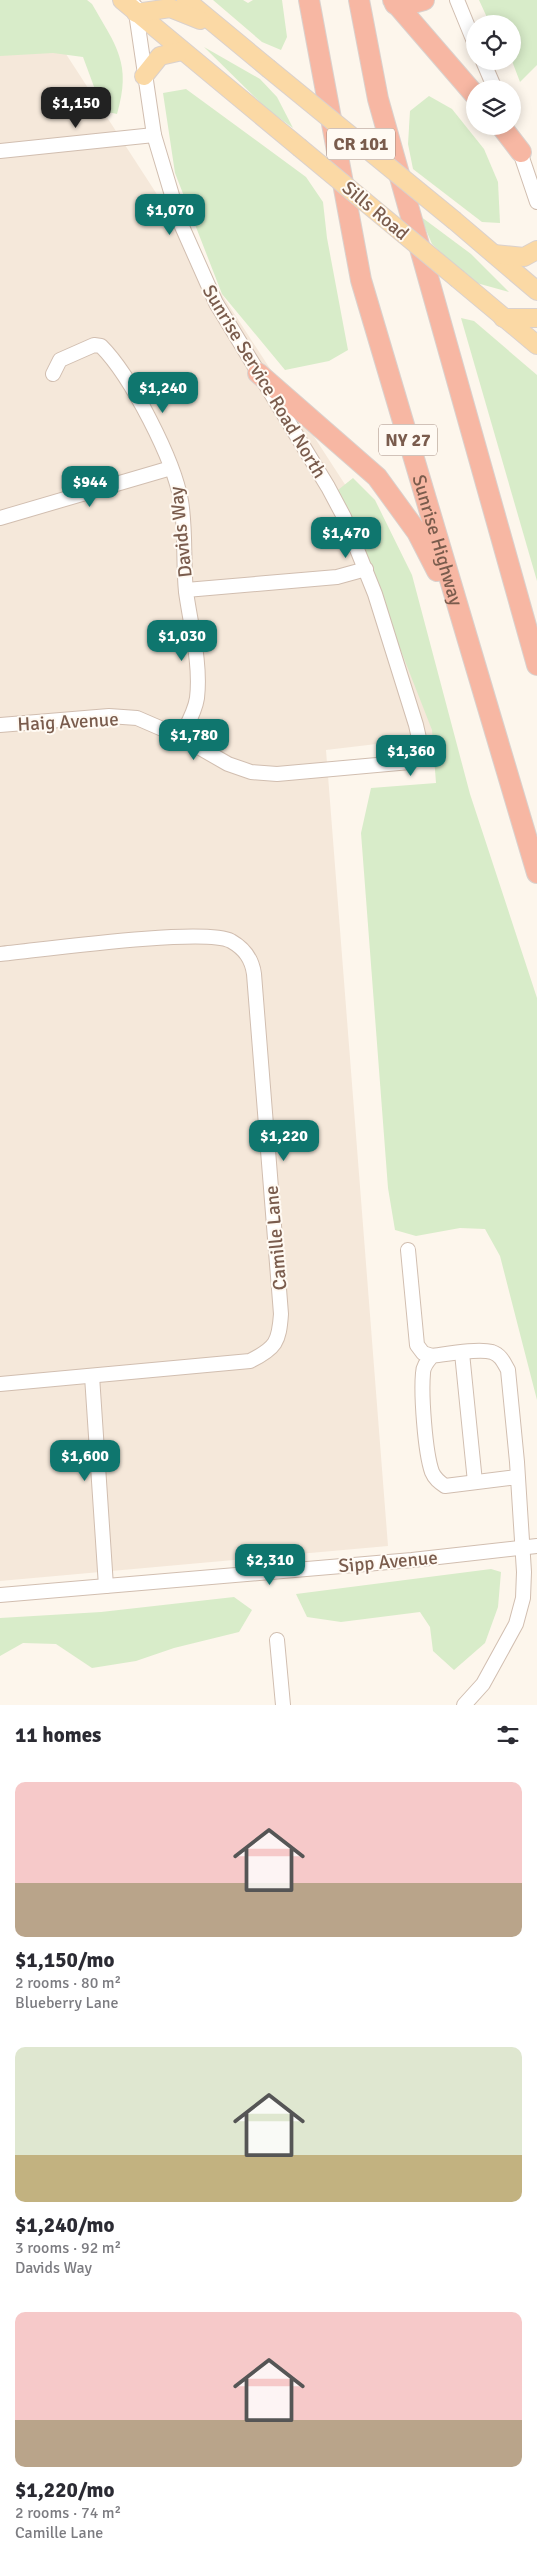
<!DOCTYPE html>
<meta charset="utf-8">
<style>
:root{--surface:#fff;--page:#f7f7f7;--text:#2b2b33;--muted:#7c7c81;--accent:#0f766e}
body{margin:0;font-family:Signika,sans-serif;background:var(--page);color:var(--text);height:100vh;display:flex;flex-direction:column;font-size:19px;white-space:nowrap}
*{box-sizing:border-box;margin:0}
p{font-size:16px;color:var(--muted)}
.icon{flex:none;width:28px;height:28px;fill:none;stroke:currentColor;stroke-width:2;stroke-linecap:round;stroke-linejoin:round}
.map{position:relative;height:1705px;overflow:hidden}
.side{display:flex;flex-direction:column;background:var(--surface);flex:1}
.side>*{flex:none}
.tools{position:absolute;left:466px;top:15px;display:grid;gap:10px}
.tools a{display:grid;place-items:center;width:55px;height:55px;border-radius:50%;background:var(--surface);box-shadow:0 2px 12px #0003;font-size:25px}
.price{position:absolute;translate:-50% -42px;padding:0 11px;border-radius:10px;background:var(--accent);color:#fff;font-size:16px;line-height:32px;filter:drop-shadow(0 1px 2px #0008)}
.price::after{content:'';position:absolute;left:50%;top:30px;width:15px;height:11px;margin-left:-8px;background:inherit;clip-path:polygon(0 0,100% 0,50% 100%)}
.price.active{background:#222;color:#fff}
ul{padding:0;list-style:none}
li{display:grid;align-content:center;gap:10px;height:265px;padding:0 15px}
li span{display:grid;place-items:center;height:155px;border-radius:10px;color:#555}
li>.icon{margin-inline-start:auto}
span .icon{width:90px;height:90px;fill:#fffc;stroke-width:1}
li b{font-size:21px}
h2{display:flex;justify-content:space-between;align-items:center;height:60px;padding:0 15px;font-size:21px}
.map>svg:first-child{display:block}
.residential{fill:#f5e8da}
.green{fill:#d8ecc9}
.lines{fill:none;stroke-linecap:round;stroke-linejoin:round}
.minor-casing{stroke:#d1beb0;stroke-width:16}
.major-casing{stroke:#dad1cd;stroke-width:20}
.highway-casing{stroke:#dad1cd;stroke-width:22}
.minor{stroke:#fff;stroke-width:14}
.major{stroke:#fbd9a5;stroke-width:18}
.highway{stroke:#f7b7a3;stroke-width:20}
.major-bridge-casing{stroke:#dad1cd;stroke-width:20;stroke-linecap:butt}
.major-bridge{stroke:#fbd9a5;stroke-width:18}
.labels{text-anchor:middle;stroke-width:4;stroke-linejoin:round;paint-order:stroke}
.shield{fill:#fffaf3;stroke:#a28b7f;stroke-width:1}
.shield-label{font-size:18px;font-weight:bold;fill:#7a5c4d}
.street-label{font-size:19px;fill:#7a5c4d;stroke:#fffaf3}
</style>
<div class="map">
<svg width="537" height="1705" viewBox="0 0 537 1705">
<rect width="100%" height="100%" fill="#fdf6ec"/>
<polygon class="residential" points="0,0 31,0 381,540 444,736 326,750 388,1546 0,1581"/>
<g class="green">
<path d="M0 0H87L92 4C116 46 132 63 117 114L103 111 83 57 53 53 0 56Z"/>
<polygon points="213,0 243,0 248,3 253,0 282,0 287,37 281,50 262,42"/>
<polygon points="479,0 537,0 537,65 520,82 512,61 512,24 490,24"/>
<polygon points="204,47 260,79 277,97 293,128 267,109"/>
<polygon points="186,89 306,177 323,202 327,238 348,350 329,361 285,370 222,294 175,173 163,93"/>
<polygon points="429,96 452,109 484,149 498,182 500,223 482,222 413,169 408,144 410,111"/>
<polygon points="420,216 471,254 509,292 473,282 432,244"/>
<polygon points="461,318 474,321 537,375 537,581"/>
<polygon points="353,478 375,500 412,575 470,794 537,998 537,1400 500,1256 485,1229 460,1228 416,1236 395,1230 388,1188 361,833 371,788 436,783 432,730 338,490"/>
<polygon points="491,1569 501,1572 498,1607 485,1643 454,1670 433,1651 430,1627 420,1612 341,1622 307,1617 296,1594"/>
<polygon points="234,1597 252,1610 239,1632 174,1648 136,1661 92,1668 56,1644 23,1643 0,1656 0,1618 101,1612"/>
</g>
<g class="lines">
<g class="minor-casing">
<g id="minor">
<polyline points="457,0 475,44"/>
<polyline points="483,61 495,89"/>
<polyline points="517,143 537,202"/>
<polyline points="0,151 154,135"/>
<path d="M53 374 60 360 94 345 101 346C131 376 174 460 181 501 186 531 183 562 186 592 191 627 201 664 197 698 195 712 187 725 181 737"/>
<polyline points="0,518 171,468"/>
<polyline points="186,590 337,577 366,569"/>
<polyline points="0,725 109,716 137,718 181,737 228,764 251,772 277,774 410,762 420,756 421,747 416,725 375,594 344,517 328,487 216,303 180,222 154,135 135,6"/>
<path d="M0 954C40 950 204 927 231 941 245 949 252 959 254 974L281 1314C279 1342 276 1348 250 1361L0 1384"/>
<polyline points="408,1250 417,1345 423,1353 432,1356"/>
<polyline points="462,1353 475,1482"/>
<polyline points="92,1376 106,1586"/>
<polyline points="0,1595 412,1560 537,1546"/>
<polyline points="277,1640 283,1705"/>
<path d="M464 1705 483 1684 516 1624 523 1598 524 1572 517 1462 508 1370C504 1363 501 1355 492 1352 478 1348 447 1354 432 1356 427 1362 423 1366 423 1373 421 1395 425 1452 432 1472 435 1479 439 1482 445 1486L517 1477"/>
</g>
</g>
<g class="major-casing">
<g id="major">
<polyline points="122,0 299,147"/>
<polyline points="186,0 268,68"/>
<polyline points="136,13 170,8 200,20"/>
<polyline points="144,76 160,56 182,51"/>
<polyline points="455,221 537,291"/>
<polyline points="494,254 524,257 537,250"/>
<polyline points="458,279 537,345"/>
<polyline points="503,318 537,318"/>
</g>
</g>
<g class="highway-casing">
<g id="highway">
<path id="s1" d="M309 0 361 280 537 873"/>
<polyline points="359,0 378,99 537,665"/>
<polyline points="393,0 475,95"/>
<polyline points="395,4 409,4 424,0"/>
<polyline points="501,126 521,152"/>
<polyline points="258,373 377,477 417,532 437,571"/>
</g>
</g>
<use href="#minor" class="minor"/>
<use href="#major" class="major"/>
<use href="#highway" class="highway"/>
<g class="major-bridge-casing">
<g id="major-bridge">
<polyline points="268,68 455,221"/>
<polyline points="299,147 458,279"/>
</g>
</g>
<use href="#major-bridge" class="major-bridge"/>
</g>
<g class="labels">
<g class="shield">
<rect x="327" y="128.5" width="68" height="31" rx="4"/>
<rect x="379" y="424.5" width="58" height="31" rx="4"/>
</g>
<g class="shield-label">
<text x="361" y="150">CR 101</text>
<text x="408" y="446">NY 27</text>
</g>
<g class="street-label">
<text transform="translate(376 210) rotate(40)" y="7">Sills Road</text>
<text transform="translate(265 381) rotate(59)" y="7">Sunrise Service Road North</text>
<text transform="translate(180 532) rotate(-96)" y="7">Davids Way</text>
<text dy="7" stroke="none"><textPath href="#s1" startOffset="556">Sunrise Highway</textPath></text>
<text transform="translate(68 721) rotate(-3)" y="7">Haig Avenue</text>
<text transform="translate(275 1238) rotate(-95)" y="7">Camille Lane</text>
<text transform="translate(388 1561) rotate(-5)" y="7">Sipp Avenue</text>
</g>
</g>
</svg>
<div class="tools">
<a><svg class="icon" aria-label="locate" viewBox="0 0 24 24"><circle cx="12" cy="12" r="6"/><path d="M12 2v4M12 18v4M2 12h4M18 12h4"/></svg></a>
<a><svg class="icon" aria-label="layers" viewBox="0 0 24 24"><path d="M12 4l9 5-9 5-9-5zM3 14l9 5 9-5"/></svg></a>
</div>
<b class="price active" style="left:76px;top:129px">$1,150</b>
<b class="price" style="left:170px;top:236px">$1,070</b>
<b class="price" style="left:163px;top:414px">$1,240</b>
<b class="price" style="left:90px;top:508px">$944</b>
<b class="price" style="left:346px;top:559px">$1,470</b>
<b class="price" style="left:182px;top:662px">$1,030</b>
<b class="price" style="left:194px;top:761px">$1,780</b>
<b class="price" style="left:411px;top:777px">$1,360</b>
<b class="price" style="left:284px;top:1162px">$1,220</b>
<b class="price" style="left:85px;top:1482px">$1,600</b>
<b class="price" style="left:270px;top:1586px">$2,310</b>
</div>
<section class="side">
<h2>11 homes<svg class="icon" aria-label="filters" viewBox="0 0 24 24"><path d="M4 7h16M4 17h16"/><circle cx="9" cy="7" r="2"/><circle cx="15" cy="17" r="2"/></svg></h2>
<ul>
<li><span style="background:linear-gradient(#f6c9c9 65%,#b9a48a 0)"><svg class="icon" aria-label="home" viewBox="0 0 24 24"><path d="M3 11l9-7 9 7M6 9v11h12V9"/></svg></span><div><b>$1,150/mo</b><p>2 rooms · 80 m²</p><p>Blueberry Lane</p></div></li>
<li><span style="background:linear-gradient(#dfe7d0 70%,#c2b280 0)"><svg class="icon" aria-label="home" viewBox="0 0 24 24"><path d="M3 11l9-7 9 7M6 9v11h12V9"/></svg></span><div><b>$1,240/mo</b><p>3 rooms · 92 m²</p><p>Davids Way</p></div></li>
<li><span style="background:linear-gradient(#f6c9c9 70%,#b9a48a 0)"><svg class="icon" aria-label="home" viewBox="0 0 24 24"><path d="M3 11l9-7 9 7M6 9v11h12V9"/></svg></span><div><b>$1,220/mo</b><p>2 rooms · 74 m²</p><p>Camille Lane</p></div></li>
</ul>
</section>
